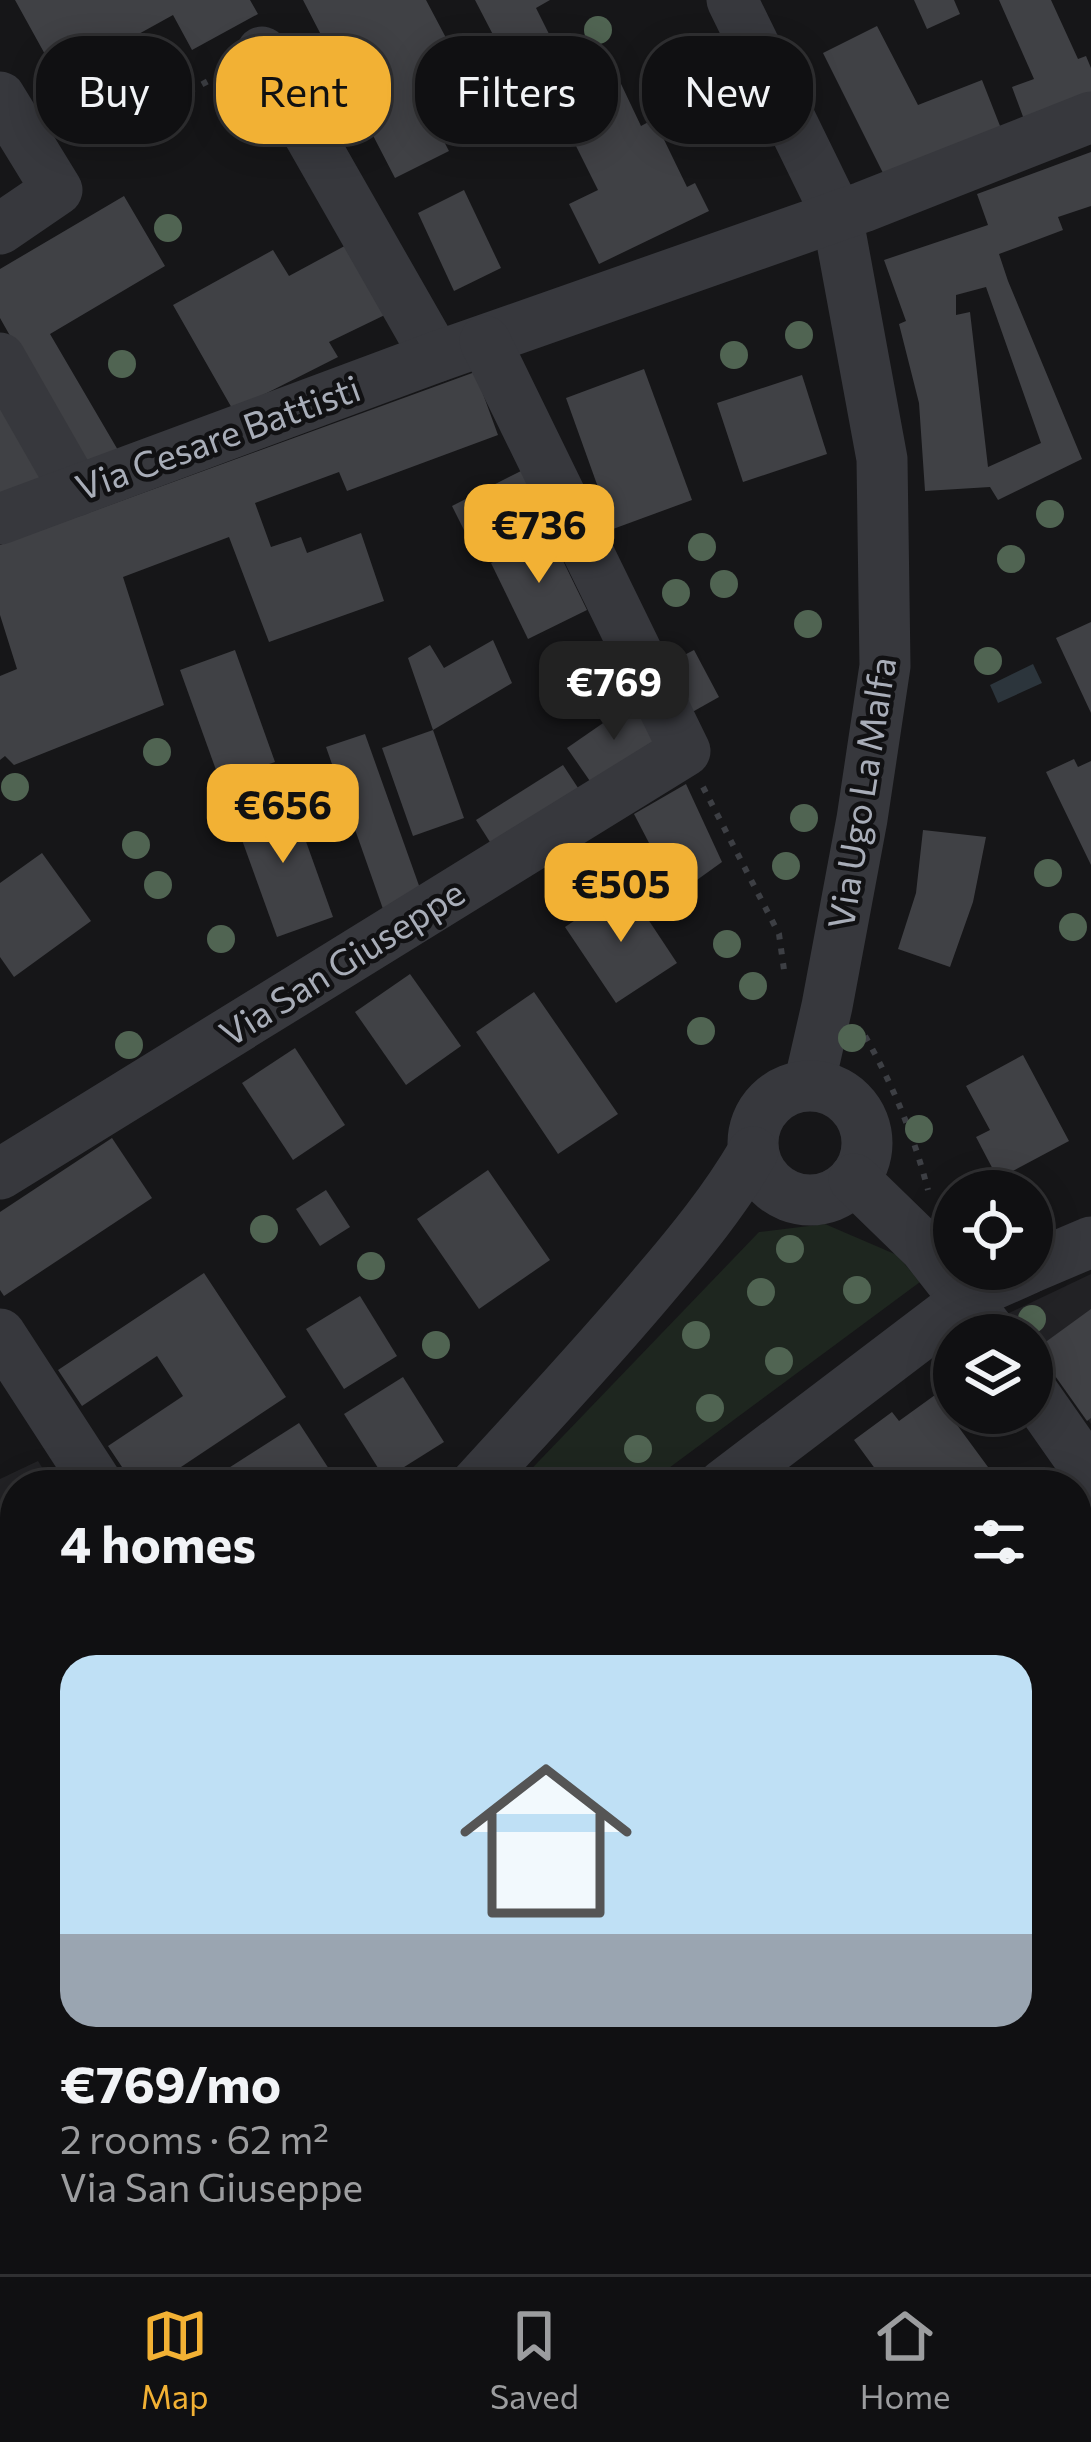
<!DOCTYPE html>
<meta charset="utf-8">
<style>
:root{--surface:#101012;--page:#1e1e20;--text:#f1f3f6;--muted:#9c9d9f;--line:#303032;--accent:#f2b134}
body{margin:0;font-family:Commissioner,sans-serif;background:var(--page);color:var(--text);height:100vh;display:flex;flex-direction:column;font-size:45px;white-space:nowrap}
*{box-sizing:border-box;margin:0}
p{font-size:39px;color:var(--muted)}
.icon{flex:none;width:66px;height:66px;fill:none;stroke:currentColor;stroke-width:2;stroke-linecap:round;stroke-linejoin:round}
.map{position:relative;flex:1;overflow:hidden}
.side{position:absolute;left:0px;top:1470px;width:1092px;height:804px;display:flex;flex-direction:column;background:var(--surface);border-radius:48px 48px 0 0;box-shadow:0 6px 30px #0003,0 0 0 3px var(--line)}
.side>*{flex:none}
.top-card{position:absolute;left:36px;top:36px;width:1020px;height:108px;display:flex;gap:24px}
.buttons{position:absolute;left:933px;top:1170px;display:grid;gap:24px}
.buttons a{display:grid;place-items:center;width:120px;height:120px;border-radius:50%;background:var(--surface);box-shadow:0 6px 30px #0003,0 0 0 3px var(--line);font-size:60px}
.price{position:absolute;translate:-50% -102px;padding:0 27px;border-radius:24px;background:var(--accent);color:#111;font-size:39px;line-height:78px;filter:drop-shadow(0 3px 6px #0008)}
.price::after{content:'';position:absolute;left:50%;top:72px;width:36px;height:27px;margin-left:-18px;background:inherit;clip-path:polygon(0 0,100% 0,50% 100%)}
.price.selected{background:#222;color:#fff}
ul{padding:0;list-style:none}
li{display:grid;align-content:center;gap:24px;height:636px;padding:0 60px}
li+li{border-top:3px solid var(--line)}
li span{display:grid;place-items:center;height:372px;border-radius:36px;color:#555}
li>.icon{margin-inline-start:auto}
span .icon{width:216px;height:216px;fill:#fffc;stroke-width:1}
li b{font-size:51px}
h2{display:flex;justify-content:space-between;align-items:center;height:144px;padding:0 60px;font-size:51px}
.chip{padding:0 42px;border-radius:48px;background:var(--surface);box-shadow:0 6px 30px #0003,0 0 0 3px var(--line);font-size:42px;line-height:108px}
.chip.selected{background:var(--accent);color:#111}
.tabs{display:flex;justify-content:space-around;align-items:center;height:168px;border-top:3px solid var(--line);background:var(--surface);font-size:33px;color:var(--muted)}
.tabs a{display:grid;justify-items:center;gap:6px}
.tabs .selected{color:var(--accent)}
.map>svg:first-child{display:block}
.built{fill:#222225}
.green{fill:#1e261f}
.water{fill:#2c353c}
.building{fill:#404145;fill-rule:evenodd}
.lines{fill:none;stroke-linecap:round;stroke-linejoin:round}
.path{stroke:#3d3f44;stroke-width:6;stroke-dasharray:6 9;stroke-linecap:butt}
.minor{stroke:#37383d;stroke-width:51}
.tree{fill:#506452}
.labels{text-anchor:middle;stroke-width:9;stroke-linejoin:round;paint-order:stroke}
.street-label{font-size:36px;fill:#a8adb8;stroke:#111113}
</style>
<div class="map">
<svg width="1091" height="2274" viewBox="0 0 1091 2274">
<rect width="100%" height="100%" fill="#161618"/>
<g class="built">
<polygon points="1091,1274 1091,1424 1032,1344 1032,1335 1025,1335 1009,1313"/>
<polygon points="38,1461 53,1485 15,1485 15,1871 0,1886 0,1479"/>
</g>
<polygon class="green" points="825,1224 897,1255 920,1282 646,1485 516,1485 759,1232"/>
<polygon class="water" points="1033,664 1042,683 998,703 990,685"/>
<g class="building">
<polygon points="15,0 250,0 258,14 192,50 173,15 126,41 146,76 78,114"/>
<polygon points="303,0 426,0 472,87 452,97 462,117 438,130 449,151 395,178"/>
<polygon points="475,0 550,0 536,8 561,58 517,81"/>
<polygon points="914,0 954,0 960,14 927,29"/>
<polygon points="999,0 1051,0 1078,59 1086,56 1091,68 1091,95 1025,122 1012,87 1034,79"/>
<polygon points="877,26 918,105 982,80 1002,131 886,179 823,53"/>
<polygon points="613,67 641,126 654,119 687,187 695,183 709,211 599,264 569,204 598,190 568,130 576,126 560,92"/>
<path d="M1091 152V206L1058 217 1063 230 999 254 1008 281 1082 459 998 500 990 487 925 491 919 403 899 324 906 321 884 260 988 225 977 194ZM986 287 1041 443 988 467 970 312 956 315V295Z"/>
<polygon points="464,190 501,268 454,291 418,213"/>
<polygon points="124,196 165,266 50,334 122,457 86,470 0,318 0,269"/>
<polygon points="352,242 391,312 329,342 338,357 233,410 173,305 273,250 289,276"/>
<polygon points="644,369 692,500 613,529 566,398"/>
<polygon points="475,372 498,435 347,491 339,472 255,503 271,547 301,537 307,553 361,533 384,601 269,642 229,537 123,577 164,705 14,765 5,756 0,760 0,676 17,669 0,615 0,545"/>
<polygon points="802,375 827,454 743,482 717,403"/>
<polygon points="0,383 56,483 0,501"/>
<polygon points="521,471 542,513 473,548 452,506"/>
<polygon points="550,534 587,610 528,639 491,563"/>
<polygon points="1091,622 1091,713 1056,638"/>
<polygon points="493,640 512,683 433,730 408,658 430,645 444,668"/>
<polygon points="235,650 275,762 220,781 180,670"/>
<polygon points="694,650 719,697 687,715 661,667"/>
<polygon points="635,701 660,738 592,784 567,748"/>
<polygon points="433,730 464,818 413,836 382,748"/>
<polygon points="365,734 422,894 383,909 326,747"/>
<polygon points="1074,759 1078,767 1091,761 1091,865 1046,772"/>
<polygon points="563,765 582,794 495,850 476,820"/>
<polygon points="686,784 722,862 676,895 634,814"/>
<polygon points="289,794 333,917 277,937 233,815"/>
<polygon points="923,830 986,837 973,902 950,967 898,949 916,893"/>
<polygon points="42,853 91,921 14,977 0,957 0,883"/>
<polygon points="626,886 677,963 616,1003 565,927"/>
<polygon points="410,974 461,1046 406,1085 355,1012"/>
<polygon points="534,992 618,1114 558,1154 476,1032"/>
<polygon points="295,1048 345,1125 293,1160 242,1083"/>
<polygon points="1023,1055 1069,1141 998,1179 976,1137 990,1130 966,1086"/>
<polygon points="112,1138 152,1198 4,1296 0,1290 0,1212"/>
<polygon points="488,1170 550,1260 479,1309 417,1219"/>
<polygon points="326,1190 350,1227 320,1246 296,1209"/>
<polygon points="204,1273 286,1397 154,1485 134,1485 108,1446 183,1396 157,1356 82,1406 58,1370"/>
<polygon points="360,1296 397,1356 344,1389 306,1329"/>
<polygon points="1091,1309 1091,1418 1087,1421 1036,1349"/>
<polygon points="403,1377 444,1442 385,1479 344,1414"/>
<polygon points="935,1395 988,1467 963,1485 887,1485 854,1440 892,1412 899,1421"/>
<polygon points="299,1423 329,1469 304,1485 202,1485"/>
<polygon points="855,1472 864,1485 836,1485"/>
<polygon points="1091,1612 1091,1698 1077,1676 1077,1621"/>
<polygon points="15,2102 15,2182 0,2160 0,2112"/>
<polygon points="1091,2111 1091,2187 1077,2196 1077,2120"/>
<polygon points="1091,2238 1091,2274 1067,2274 1057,2259 1077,2259 1077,2247"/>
<polygon points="68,2259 138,2259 145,2270 139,2274 78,2274"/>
<polygon points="258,2259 328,2259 339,2274 269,2274"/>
<polygon points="394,2259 479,2259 458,2274 405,2274"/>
<polygon points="914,2259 929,2259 939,2274 891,2274"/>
</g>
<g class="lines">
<g class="path">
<polyline points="81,144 126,125 225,72"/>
<polyline points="703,787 779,934 785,977"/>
<path d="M865 1036C893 1085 914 1136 928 1190"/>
<polyline points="661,1485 679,1471"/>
</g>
<g class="minor">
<polyline points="732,0 837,215 882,459 885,666 862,819 827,1006 809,1085"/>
<polyline points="262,52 436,357"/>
<polyline points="0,97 57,190 0,229"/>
<polyline points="0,358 76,491"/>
<polyline points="0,519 436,357 863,207 1091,117"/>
<circle cx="810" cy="1143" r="57"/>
<polyline points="0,1174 685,751 485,341"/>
<polyline points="854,1179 925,1248 993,1335"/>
<polyline points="1032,1267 1091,1242"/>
<polyline points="0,1334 98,1485"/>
<polyline points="1032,1391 1091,1475"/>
<path d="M475 1485C535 1419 596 1354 654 1285 690 1243 725 1200 753 1152"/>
<polyline points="723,1485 968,1299 985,1288 1028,1269"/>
<polyline points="0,1942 15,1928"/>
<polyline points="984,2259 994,2274"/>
</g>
</g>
<g class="tree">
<circle cx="598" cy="30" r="14"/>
<circle cx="168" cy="228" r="14"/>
<circle cx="799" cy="335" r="14"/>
<circle cx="734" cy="355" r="14"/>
<circle cx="122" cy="364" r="14"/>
<circle cx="1050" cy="514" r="14"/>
<circle cx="702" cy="547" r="14"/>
<circle cx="1011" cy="559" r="14"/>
<circle cx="724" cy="584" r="14"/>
<circle cx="676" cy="593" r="14"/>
<circle cx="808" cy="624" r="14"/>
<circle cx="988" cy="661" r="14"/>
<circle cx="157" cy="752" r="14"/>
<circle cx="15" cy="787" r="14"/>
<circle cx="804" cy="818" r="14"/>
<circle cx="136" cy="845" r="14"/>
<circle cx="786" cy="866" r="14"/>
<circle cx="1048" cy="873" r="14"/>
<circle cx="158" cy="885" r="14"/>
<circle cx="1073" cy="927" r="14"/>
<circle cx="221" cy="939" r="14"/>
<circle cx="727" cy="944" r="14"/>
<circle cx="753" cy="986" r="14"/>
<circle cx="701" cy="1031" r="14"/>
<circle cx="852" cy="1038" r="14"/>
<circle cx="129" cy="1045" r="14"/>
<circle cx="919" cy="1129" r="14"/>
<circle cx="264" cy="1229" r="14"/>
<circle cx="790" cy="1249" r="14"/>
<circle cx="371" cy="1266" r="14"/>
<circle cx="857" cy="1290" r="14"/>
<circle cx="761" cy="1292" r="14"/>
<circle cx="1032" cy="1319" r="14"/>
<circle cx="696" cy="1335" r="14"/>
<circle cx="436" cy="1345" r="14"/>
<circle cx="779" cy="1361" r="14"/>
<circle cx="710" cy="1408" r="14"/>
<circle cx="638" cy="1449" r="14"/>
</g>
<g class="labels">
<g class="street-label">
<text transform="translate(218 438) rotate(-20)" y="13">Via Cesare Battisti</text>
<text transform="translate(862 793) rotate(-81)" y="13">Via Ugo La Malfa</text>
<text transform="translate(342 963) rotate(-32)" y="13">Via San Giuseppe</text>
</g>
</g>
</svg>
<div class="buttons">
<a><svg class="icon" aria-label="locate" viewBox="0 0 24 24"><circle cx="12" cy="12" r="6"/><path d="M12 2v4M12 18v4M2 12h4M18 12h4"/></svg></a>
<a><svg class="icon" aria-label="layers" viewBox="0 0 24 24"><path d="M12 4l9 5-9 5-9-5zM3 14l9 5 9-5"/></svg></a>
</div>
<b class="price" style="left:539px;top:586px">€736</b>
<b class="price selected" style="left:614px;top:743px">€769</b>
<b class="price" style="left:283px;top:866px">€656</b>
<b class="price" style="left:621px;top:945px">€505</b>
<div class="top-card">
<a class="chip">Buy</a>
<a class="chip selected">Rent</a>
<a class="chip">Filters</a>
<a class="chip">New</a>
</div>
<section class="side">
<h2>4 homes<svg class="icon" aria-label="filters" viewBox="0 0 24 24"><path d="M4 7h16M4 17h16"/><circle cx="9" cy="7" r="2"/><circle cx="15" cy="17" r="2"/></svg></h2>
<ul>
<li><span style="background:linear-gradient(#bfe0f5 75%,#9aa5b1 0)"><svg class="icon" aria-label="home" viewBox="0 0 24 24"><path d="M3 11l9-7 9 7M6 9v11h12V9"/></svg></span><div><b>€769/mo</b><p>2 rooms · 62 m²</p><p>Via San Giuseppe</p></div></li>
</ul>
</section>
</div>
<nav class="tabs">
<a class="selected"><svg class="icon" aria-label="map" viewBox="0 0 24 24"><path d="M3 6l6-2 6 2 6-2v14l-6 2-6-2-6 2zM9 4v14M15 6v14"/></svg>Map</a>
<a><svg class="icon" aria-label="saved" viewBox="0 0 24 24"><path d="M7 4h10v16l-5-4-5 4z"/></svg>Saved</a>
<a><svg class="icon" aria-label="home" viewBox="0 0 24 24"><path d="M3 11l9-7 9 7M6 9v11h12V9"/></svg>Home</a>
</nav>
